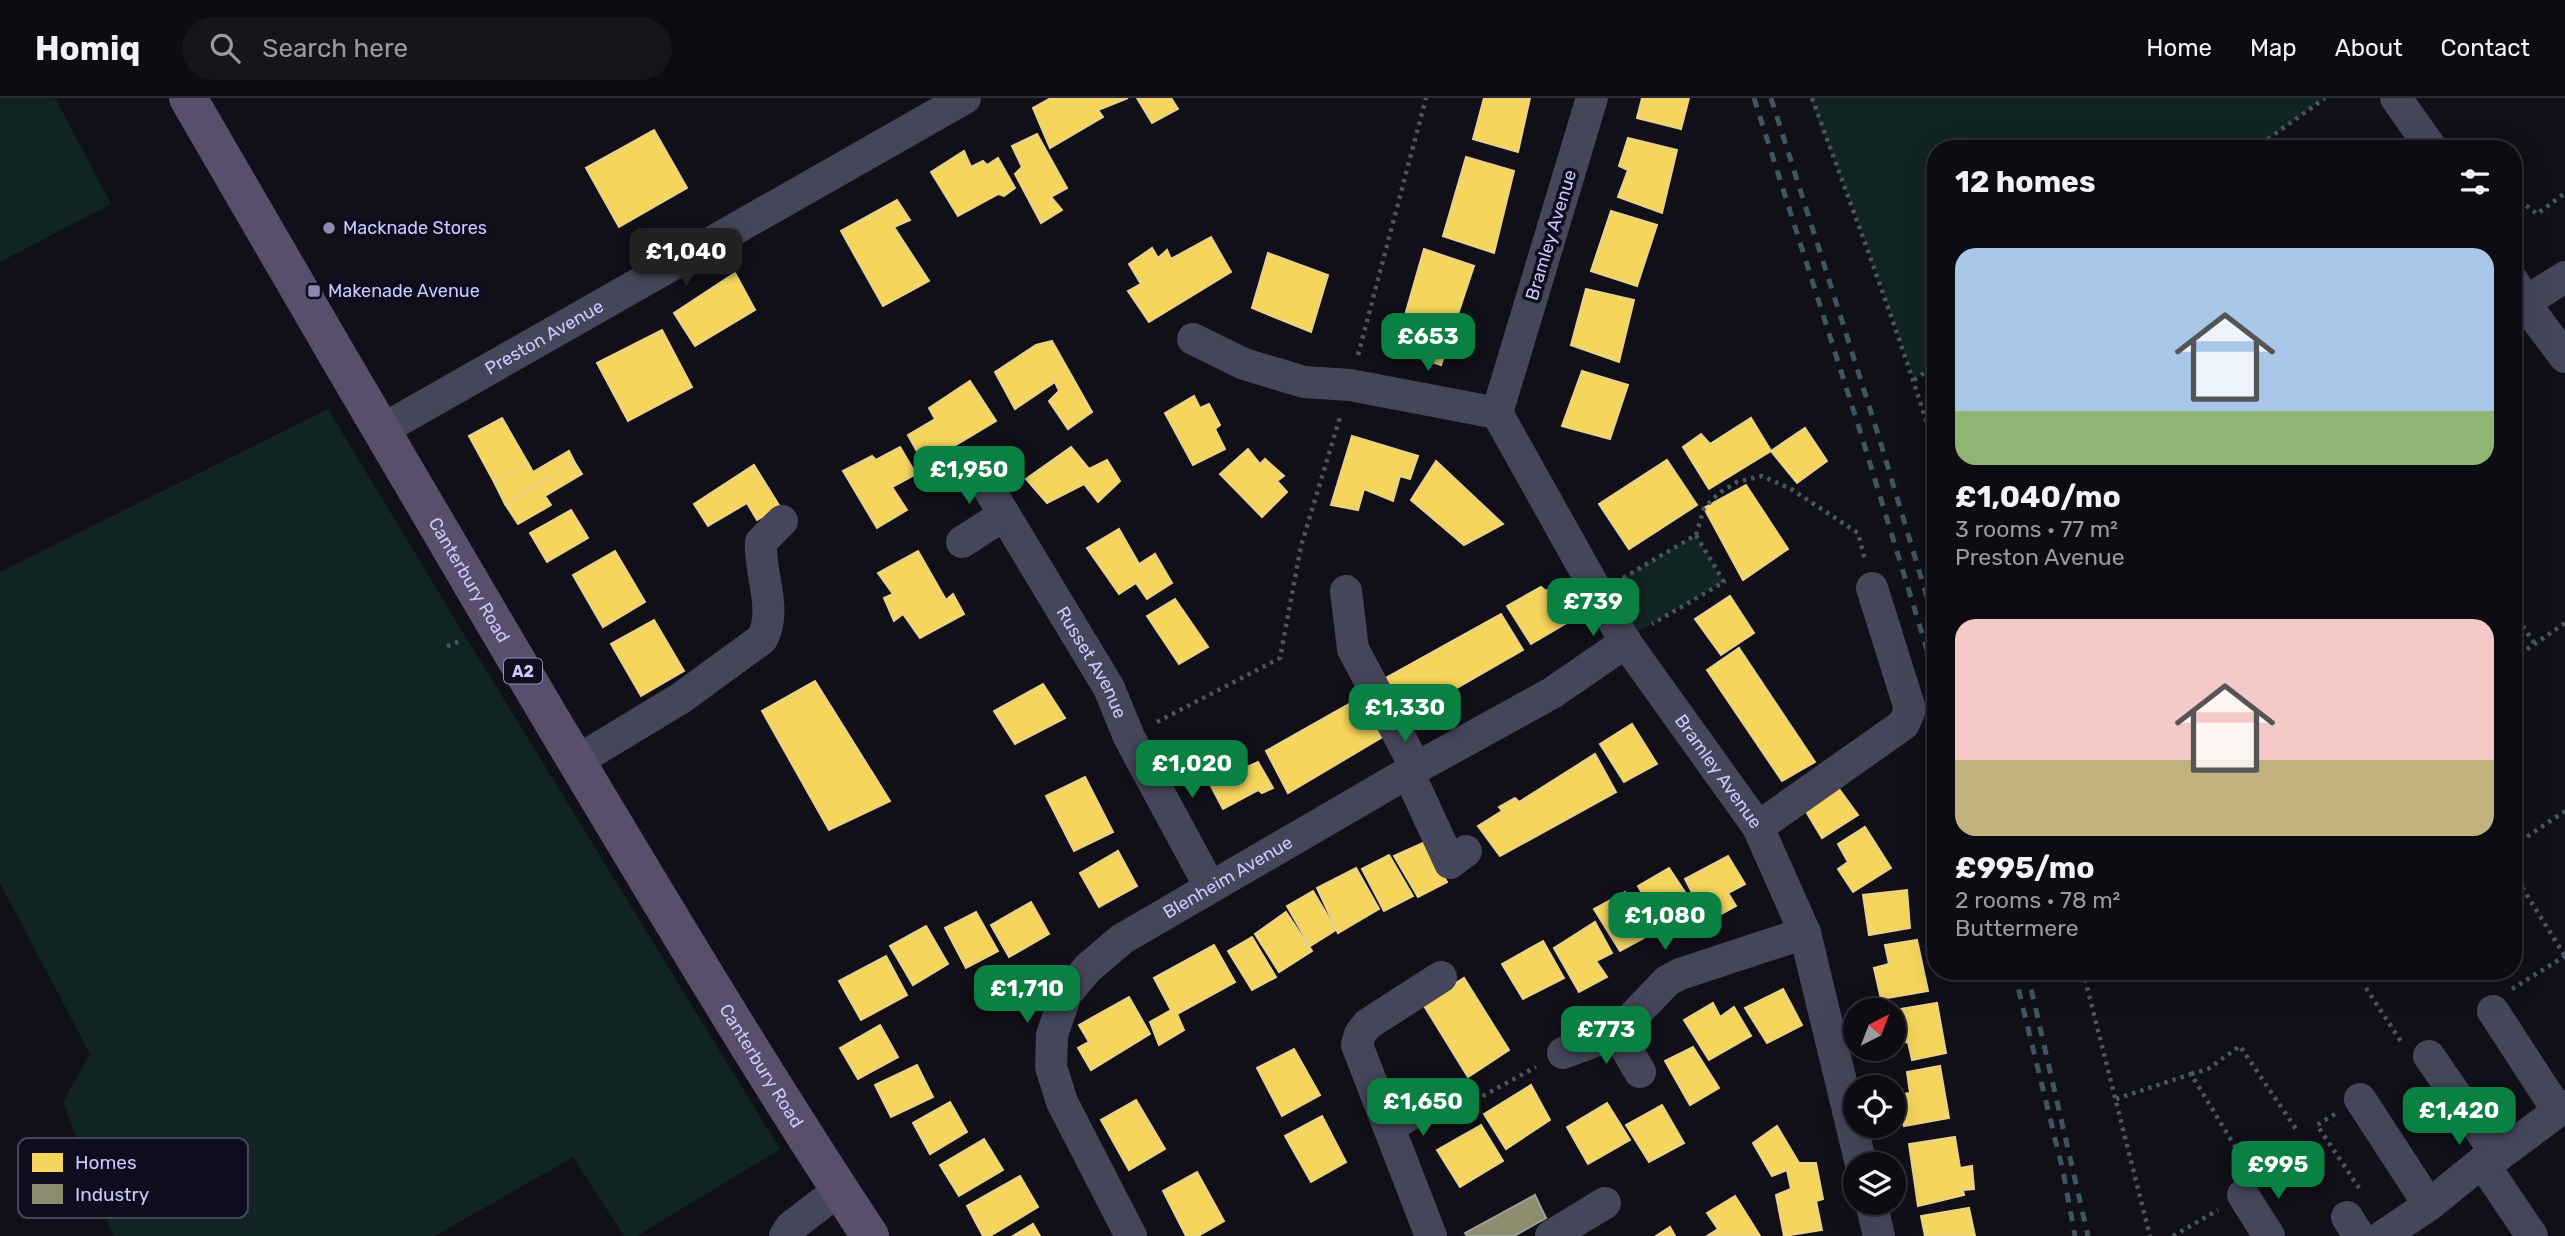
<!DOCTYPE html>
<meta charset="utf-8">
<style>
:root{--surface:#0d0c13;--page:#16151c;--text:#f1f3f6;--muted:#9a9ba0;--line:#2d2c33;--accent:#0b8043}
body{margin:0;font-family:Rubik,sans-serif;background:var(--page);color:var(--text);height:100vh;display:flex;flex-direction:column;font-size:26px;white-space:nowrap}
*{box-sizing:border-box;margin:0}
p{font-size:23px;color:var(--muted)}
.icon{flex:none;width:38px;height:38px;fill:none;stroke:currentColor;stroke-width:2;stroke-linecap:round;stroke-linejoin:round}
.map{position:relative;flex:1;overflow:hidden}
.drawer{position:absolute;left:1927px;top:42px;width:595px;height:840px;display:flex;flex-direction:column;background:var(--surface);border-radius:28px;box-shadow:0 7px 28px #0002,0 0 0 2px var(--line)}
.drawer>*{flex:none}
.needle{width:46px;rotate:42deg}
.controls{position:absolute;left:1843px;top:900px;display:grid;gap:14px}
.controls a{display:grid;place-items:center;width:63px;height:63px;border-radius:50%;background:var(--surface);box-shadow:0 7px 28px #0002,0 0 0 2px var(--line);font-size:35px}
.price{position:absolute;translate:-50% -60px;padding:0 16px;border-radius:14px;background:var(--accent);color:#fff;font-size:23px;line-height:46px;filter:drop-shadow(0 2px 4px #0008)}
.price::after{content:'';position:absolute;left:50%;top:42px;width:21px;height:16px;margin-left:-10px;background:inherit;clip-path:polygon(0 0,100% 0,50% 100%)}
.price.selected{background:#222;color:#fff}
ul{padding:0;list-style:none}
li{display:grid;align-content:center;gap:14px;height:371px;padding:0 28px}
li span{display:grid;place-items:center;height:217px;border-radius:21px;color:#555}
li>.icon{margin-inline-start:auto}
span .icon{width:126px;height:126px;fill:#fffc;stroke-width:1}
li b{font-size:30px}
h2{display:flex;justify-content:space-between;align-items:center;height:84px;padding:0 28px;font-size:30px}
header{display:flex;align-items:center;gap:42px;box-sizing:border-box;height:98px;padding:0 35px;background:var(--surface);border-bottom:2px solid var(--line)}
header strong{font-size:33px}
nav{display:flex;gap:38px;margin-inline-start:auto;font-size:24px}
.search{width:490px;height:63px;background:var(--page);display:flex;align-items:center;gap:18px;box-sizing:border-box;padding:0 24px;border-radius:38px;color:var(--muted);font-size:26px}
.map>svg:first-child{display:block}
.green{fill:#102423}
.homes{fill:#f6d55c;stroke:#e9d28c;stroke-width:2}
.industry{fill:#8c8c6e;stroke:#9f9f99;stroke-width:2}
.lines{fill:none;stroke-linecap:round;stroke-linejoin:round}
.path{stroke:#475660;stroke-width:4.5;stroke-dasharray:3.5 5;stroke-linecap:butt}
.minor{stroke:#45465a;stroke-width:32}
.major{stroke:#584f6c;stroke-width:38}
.rail{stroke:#3f5561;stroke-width:5;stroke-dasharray:10 9;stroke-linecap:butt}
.poi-dot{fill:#8b89ad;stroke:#0e0c1d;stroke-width:2.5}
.labels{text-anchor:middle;stroke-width:7;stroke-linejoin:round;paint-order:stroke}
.shield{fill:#0e0c1d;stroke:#9391ba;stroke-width:2}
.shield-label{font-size:16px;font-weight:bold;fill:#cccafd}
.poi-label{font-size:18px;fill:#cccafd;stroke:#0e0c1d;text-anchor:start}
.street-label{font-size:18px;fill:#cccafd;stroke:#0e0c1d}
.key{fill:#0e0c1d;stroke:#474560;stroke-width:2}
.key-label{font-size:19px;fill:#cccafd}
</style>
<header>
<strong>Homiq</strong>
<div class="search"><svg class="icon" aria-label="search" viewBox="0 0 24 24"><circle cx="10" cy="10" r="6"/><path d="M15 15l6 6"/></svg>Search here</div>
<nav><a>Home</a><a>Map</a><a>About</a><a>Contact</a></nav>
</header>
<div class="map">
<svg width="2565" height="1138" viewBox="0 0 2565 1138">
<rect width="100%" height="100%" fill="#111019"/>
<g class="green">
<polygon points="0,0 55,0 111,106 0,164"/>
<polygon points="1809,0 2325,0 2254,51 1936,51 1935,267 1914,282 1858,123"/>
<polygon points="328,311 467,541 780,1051 637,1138 624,1138 573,1059 435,1138 113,1138 63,1004 90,956 0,785 0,474"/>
<polygon points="1696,437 1724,484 1635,535 1609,488"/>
</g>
<g class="homes">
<polygon points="1051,0 1128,0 1098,12 1103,19 1050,50 1033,10"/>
<polygon points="1137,0 1171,0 1178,11 1152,25"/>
<polygon points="1484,0 1530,0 1518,54 1473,41"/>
<polygon points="1642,0 1689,0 1681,31 1637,20"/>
<polygon points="654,32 687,90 619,129 586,70"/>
<polygon points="1037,36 1067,90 1051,99 1062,112 1041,125 1015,76 1022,69 1012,48"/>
<polygon points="1628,40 1677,52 1662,115 1618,99 1628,72 1619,68"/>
<polygon points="964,53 971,69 983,63 987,67 998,60 1015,90 1004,98 998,96 958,118 931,74"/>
<polygon points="1466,59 1514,73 1494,155 1443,138"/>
<polygon points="897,102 910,122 894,129 929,183 883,208 841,133"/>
<polygon points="1611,113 1657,127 1637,188 1591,173"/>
<polygon points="1211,139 1231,174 1149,224 1128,193 1141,186 1129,166 1152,150 1158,160 1167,152 1171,161"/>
<polygon points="1424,151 1474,168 1441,267 1395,252"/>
<polygon points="1268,155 1328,177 1311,234 1252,210"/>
<polygon points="735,175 755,212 695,248 674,215"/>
<polygon points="1586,191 1634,202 1619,264 1571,247"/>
<polygon points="662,232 692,289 628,323 597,265"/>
<polygon points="1052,243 1092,314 1068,331 1049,303 1059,293 1055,284 1015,311 995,274 1036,247"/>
<polygon points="1582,273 1628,287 1610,341 1562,328"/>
<polygon points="970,283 996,323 924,366 908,337 935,321 929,310"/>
<polygon points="1194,298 1200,310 1209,306 1220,327 1215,331 1225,351 1193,367 1165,315"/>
<polygon points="502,320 528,365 494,384 469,338"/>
<polygon points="1751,320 1771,353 1709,391 1683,349 1701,336 1710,346"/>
<polygon points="1805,330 1827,363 1797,385 1771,353"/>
<polygon points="1352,338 1418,358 1410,381 1400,378 1393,403 1364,391 1358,412 1331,407"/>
<polygon points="900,349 916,376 892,389 907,412 877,430 843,373 872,358 876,362"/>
<polygon points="1071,349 1089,371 1107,362 1120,383 1098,404 1084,386 1047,405 1026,381"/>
<polygon points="1248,351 1260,366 1265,361 1284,378 1277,383 1287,394 1262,419 1220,376"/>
<polygon points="569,353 575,365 505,406 494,384 528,365 533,374"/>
<polygon points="1667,362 1697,407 1629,451 1599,406"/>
<polygon points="1436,363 1503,426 1464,447 1411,402"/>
<polygon points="575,365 582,376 545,398 551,407 518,426 505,406"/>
<polygon points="754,367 780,409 757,422 747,405 708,428 694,406"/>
<polygon points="1746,387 1788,451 1743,482 1704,410"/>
<polygon points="571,412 588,440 547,464 530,435"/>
<polygon points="1119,431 1139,466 1155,456 1172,485 1147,501 1136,485 1119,496 1087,450"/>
<polygon points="615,453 645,504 603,529 573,477"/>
<polygon points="918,453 946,502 953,496 964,516 920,540 903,516 894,523 884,500 893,496 878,475"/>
<polygon points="1559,484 1578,511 1561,520 1565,526 1531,546 1507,508 1541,489 1546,493"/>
<polygon points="1730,498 1754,535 1721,557 1695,521"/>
<polygon points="1175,501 1208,549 1179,566 1147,518"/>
<polygon points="1501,516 1523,552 1401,622 1384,581"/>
<polygon points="654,522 684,573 641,598 611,546"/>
<polygon points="1739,550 1815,664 1782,683 1707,572"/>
<polygon points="815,583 890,703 829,732 762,613"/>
<polygon points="1043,586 1065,620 1015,646 994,613"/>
<polygon points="1363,598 1386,637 1288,695 1266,653"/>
<polygon points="1632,626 1657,666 1624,684 1600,646"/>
<polygon points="1239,655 1247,669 1258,664 1273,690 1262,695 1258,692 1223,711 1204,675"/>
<polygon points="1595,656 1616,694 1500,758 1478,728 1502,713 1499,709 1515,700 1519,704"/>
<polygon points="1085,679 1113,734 1074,753 1046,698"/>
<polygon points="1834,684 1858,717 1822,740 1801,705"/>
<polygon points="1865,729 1891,770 1853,794 1838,771 1848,764 1838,746"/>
<polygon points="1425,744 1447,784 1418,799 1394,758"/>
<polygon points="1118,753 1137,788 1099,809 1080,775"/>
<polygon points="1389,757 1413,798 1384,813 1362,771"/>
<polygon points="1728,758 1745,786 1728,795 1736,808 1707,824 1685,781"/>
<polygon points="1356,770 1379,811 1338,835 1317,790"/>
<polygon points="1669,770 1694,808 1660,826 1638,788"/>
<polygon points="1907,792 1910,830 1869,837 1863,797"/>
<polygon points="1313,793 1336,832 1310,848 1287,808"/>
<polygon points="1625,794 1649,837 1620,853 1594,811"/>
<polygon points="1031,804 1049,836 1009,859 991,827"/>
<polygon points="976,814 998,853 966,870 945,830"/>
<polygon points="1286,814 1312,853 1279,874 1255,836"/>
<polygon points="1595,824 1612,855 1596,863 1607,879 1579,894 1554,850"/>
<polygon points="926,828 948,866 913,887 890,848"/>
<polygon points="1252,839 1276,879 1252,892 1228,853"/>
<polygon points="1917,842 1928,893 1881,901 1874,870 1889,866 1885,847"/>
<polygon points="1543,843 1564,880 1523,901 1502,866"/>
<polygon points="1214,847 1235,884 1177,916 1184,932 1159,947 1150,924 1171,912 1154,880"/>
<polygon points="886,858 907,897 861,922 839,883"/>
<polygon points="1464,880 1509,952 1468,979 1423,906"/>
<polygon points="1783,891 1802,927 1767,945 1745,910"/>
<polygon points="1129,899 1150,936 1091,972 1078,950 1089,944 1079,927"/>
<polygon points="1713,905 1720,919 1734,909 1751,938 1709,962 1684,922"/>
<polygon points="1937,905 1946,955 1912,962 1908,944 1897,945 1894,912"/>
<polygon points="880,927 898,959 858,981 840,950"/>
<polygon points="1693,949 1719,990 1690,1007 1665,963"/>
<polygon points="1294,951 1320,997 1282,1018 1257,970"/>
<polygon points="917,967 933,999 891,1019 875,987"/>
<polygon points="1940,968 1949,1020 1904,1028 1895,997 1910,995 1907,974"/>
<polygon points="1531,987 1550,1022 1506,1051 1484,1016"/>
<polygon points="1136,1002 1165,1051 1129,1072 1101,1022"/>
<polygon points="950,1004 967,1034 930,1056 913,1025"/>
<polygon points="1607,1005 1630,1042 1588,1066 1567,1029"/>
<polygon points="1662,1007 1684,1045 1649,1064 1626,1027"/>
<polygon points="1322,1018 1346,1064 1311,1084 1285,1038"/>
<polygon points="1481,1027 1503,1063 1460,1089 1437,1052"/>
<polygon points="1777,1028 1799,1065 1816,1065 1823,1101 1816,1103 1822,1132 1784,1138 1776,1097 1791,1091 1787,1072 1772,1078 1753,1045"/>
<polygon points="1955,1039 1960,1070 1972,1068 1974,1091 1963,1092 1964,1097 1918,1108 1909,1046"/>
<polygon points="984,1041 1003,1072 959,1098 940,1067"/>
<polygon points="1197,1074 1224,1123 1198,1138 1186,1138 1163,1093"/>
<polygon points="1020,1078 1038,1109 990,1138 983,1138 967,1108"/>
<polygon points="1735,1098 1760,1138 1707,1138 1718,1131 1707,1115"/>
<polygon points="1969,1110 1975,1138 1925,1138 1921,1118"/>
<polygon points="1033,1126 1040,1138 1013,1138"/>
<polygon points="1670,1129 1675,1138 1656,1138"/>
</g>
<polygon class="industry" points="1535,1097 1546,1120 1514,1138 1467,1138 1465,1135"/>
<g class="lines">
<g class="path">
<path d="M1812 0C1855 118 1899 234 1936 354"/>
<polyline points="2254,51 2325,0"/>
<polyline points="2513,97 2537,116 2565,95"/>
<polyline points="1358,257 1426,0"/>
<polyline points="1914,282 1936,267"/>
<polyline points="1696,437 1704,410 1719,395 1737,384 1762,378 1791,391 1858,435 1865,462"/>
<polyline points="1623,480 1696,437 1724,484 1652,526"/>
<polyline points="2513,514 2535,546"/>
<polyline points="447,548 463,542"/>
<polyline points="2513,561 2565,525"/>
<polyline points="1157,624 1280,560 1301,448 1341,316"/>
<polyline points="2513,748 2565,713"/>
<polyline points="2513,775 2565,858"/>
<polyline points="2083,873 2150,1138"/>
<polyline points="2366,890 2402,945"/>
<polyline points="2512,891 2565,858"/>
<polyline points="2191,976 2208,971 2240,948 2298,1034"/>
<polyline points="2116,1001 2191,976 2245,1065"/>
<polyline points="1459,1006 1468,1006 1536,969"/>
<polyline points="2335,1016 2317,1027 2359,1090"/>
<polyline points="2173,1138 2218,1112"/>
</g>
<g class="minor">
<path id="s1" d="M1592 0 1497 315 1624 542 1758 729 1805 835 1861 1066"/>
<polyline points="2396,0 2432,51"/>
<polyline points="2513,183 2531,214 2565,259"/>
<polyline points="2525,204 2565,179"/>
<polyline points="1193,241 1244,266 1304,284 1350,287 1497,315"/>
<path id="s2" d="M380 333 965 0"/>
<path id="s3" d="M981 378 1109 590 1129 639 1210 789"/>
<polyline points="962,444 1004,417"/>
<polyline points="1346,493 1353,551 1416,670"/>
<path d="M577 663 681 600 762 541C778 511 759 476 761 444L782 423"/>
<polyline points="1409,676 1450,765 1466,753"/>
<polyline points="1758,729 1904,626 1910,611 1872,490"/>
<polyline points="2493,913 2558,1013"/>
<polyline points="1617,935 1640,974"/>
<polyline points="1563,955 1617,935 1667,883 1680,876 1805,835"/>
<polyline points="2429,958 2498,1058"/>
<polyline points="2360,1001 2429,1107"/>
<polyline points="1389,1029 1430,1005"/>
<polyline points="2482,1064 2532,1138"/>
<polyline points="2243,1097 2269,1138"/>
<polyline points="1871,1104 1879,1138"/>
<polyline points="2347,1119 2359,1138"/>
<polyline points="785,1138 791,1129 839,1092"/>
<path id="s4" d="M1131 1138 1062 1004 1051 969 1052 937 1066 896 1088 870 1122 841 1416 670 1552 595 1626 544"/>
<polyline points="1431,1138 1357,947 1360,936 1368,926 1441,879"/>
<polyline points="1551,1138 1605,1105"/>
<polyline points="2383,1138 2429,1107 2482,1064 2498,1058 2565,1008"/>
</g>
<path class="major" id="s5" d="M188 0C307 206 427 411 548 616 653 791 757 967 870 1138"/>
<g class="rail">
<polyline points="1754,0 1861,336 1936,581"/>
<polyline points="1771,0 1877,333 1936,529"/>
<polyline points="2014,873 2063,1073 2075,1138"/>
<polyline points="2027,873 2088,1138"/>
</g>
</g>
<g class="poi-dot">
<circle cx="329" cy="130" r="7"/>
<rect x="307" y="186" width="14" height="14" rx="3.5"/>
</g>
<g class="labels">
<rect class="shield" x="504" y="560.5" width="38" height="25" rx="5"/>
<g class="shield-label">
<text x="523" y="579">A2</text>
</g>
<g class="poi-label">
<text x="343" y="136">Macknade Stores</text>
<text x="328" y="199">Makenade Avenue</text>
</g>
<g class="street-label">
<text transform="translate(1551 137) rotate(-73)" y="6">Bramley Avenue</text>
<text dy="6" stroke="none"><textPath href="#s2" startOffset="189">Preston Avenue</textPath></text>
<text dy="6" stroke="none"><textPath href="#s5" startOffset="558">Canterbury Road</textPath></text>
<text dy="6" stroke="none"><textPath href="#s3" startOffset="217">Russet Avenue</textPath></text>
<text dy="6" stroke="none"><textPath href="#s1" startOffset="751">Bramley Avenue</textPath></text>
<text dy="6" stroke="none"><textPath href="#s4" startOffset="464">Blenheim Avenue</textPath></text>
<text dy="6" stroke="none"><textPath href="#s5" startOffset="1125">Canterbury Road</textPath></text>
</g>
</g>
<rect x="18" y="1040" width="230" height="80" rx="10" class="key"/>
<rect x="32" y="1055" width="31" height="19" fill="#f6d55c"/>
<rect x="32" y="1086" width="31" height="20" fill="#8c8c6e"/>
<g class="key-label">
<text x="75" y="1071">Homes</text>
<text x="75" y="1103">Industry</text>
</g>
</svg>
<div class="controls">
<a><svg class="needle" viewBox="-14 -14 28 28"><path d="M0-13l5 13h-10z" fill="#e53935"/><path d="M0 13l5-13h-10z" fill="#9a9ba0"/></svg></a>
<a><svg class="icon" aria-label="locate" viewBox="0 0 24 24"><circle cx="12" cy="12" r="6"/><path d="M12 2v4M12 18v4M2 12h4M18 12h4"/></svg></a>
<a><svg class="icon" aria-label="layers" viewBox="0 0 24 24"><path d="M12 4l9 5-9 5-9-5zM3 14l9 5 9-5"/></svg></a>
</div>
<b class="price selected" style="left:686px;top:190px">£1,040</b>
<b class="price" style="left:1428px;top:275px">£653</b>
<b class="price" style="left:969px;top:408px">£1,950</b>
<b class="price" style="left:1593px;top:540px">£739</b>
<b class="price" style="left:1405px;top:646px">£1,330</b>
<b class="price" style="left:1192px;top:702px">£1,020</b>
<b class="price" style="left:1665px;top:854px">£1,080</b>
<b class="price" style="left:1027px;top:927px">£1,710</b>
<b class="price" style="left:1606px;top:968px">£773</b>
<b class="price" style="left:1423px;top:1040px">£1,650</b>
<b class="price" style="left:2459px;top:1049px">£1,420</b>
<b class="price" style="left:2278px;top:1103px">£995</b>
<section class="drawer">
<h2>12 homes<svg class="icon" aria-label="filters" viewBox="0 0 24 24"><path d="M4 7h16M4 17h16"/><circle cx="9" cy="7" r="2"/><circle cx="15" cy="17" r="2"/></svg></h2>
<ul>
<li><span style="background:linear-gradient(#a9c7e8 75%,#8fb573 0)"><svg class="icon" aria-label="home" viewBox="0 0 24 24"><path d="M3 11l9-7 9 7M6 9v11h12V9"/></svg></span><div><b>£1,040/mo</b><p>3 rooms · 77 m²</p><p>Preston Avenue</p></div></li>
<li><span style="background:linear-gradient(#f6c9c9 65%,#c2b280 0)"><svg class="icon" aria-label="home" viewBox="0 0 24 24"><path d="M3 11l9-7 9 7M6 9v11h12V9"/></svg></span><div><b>£995/mo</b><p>2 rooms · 78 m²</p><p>Buttermere</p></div></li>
</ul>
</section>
</div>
